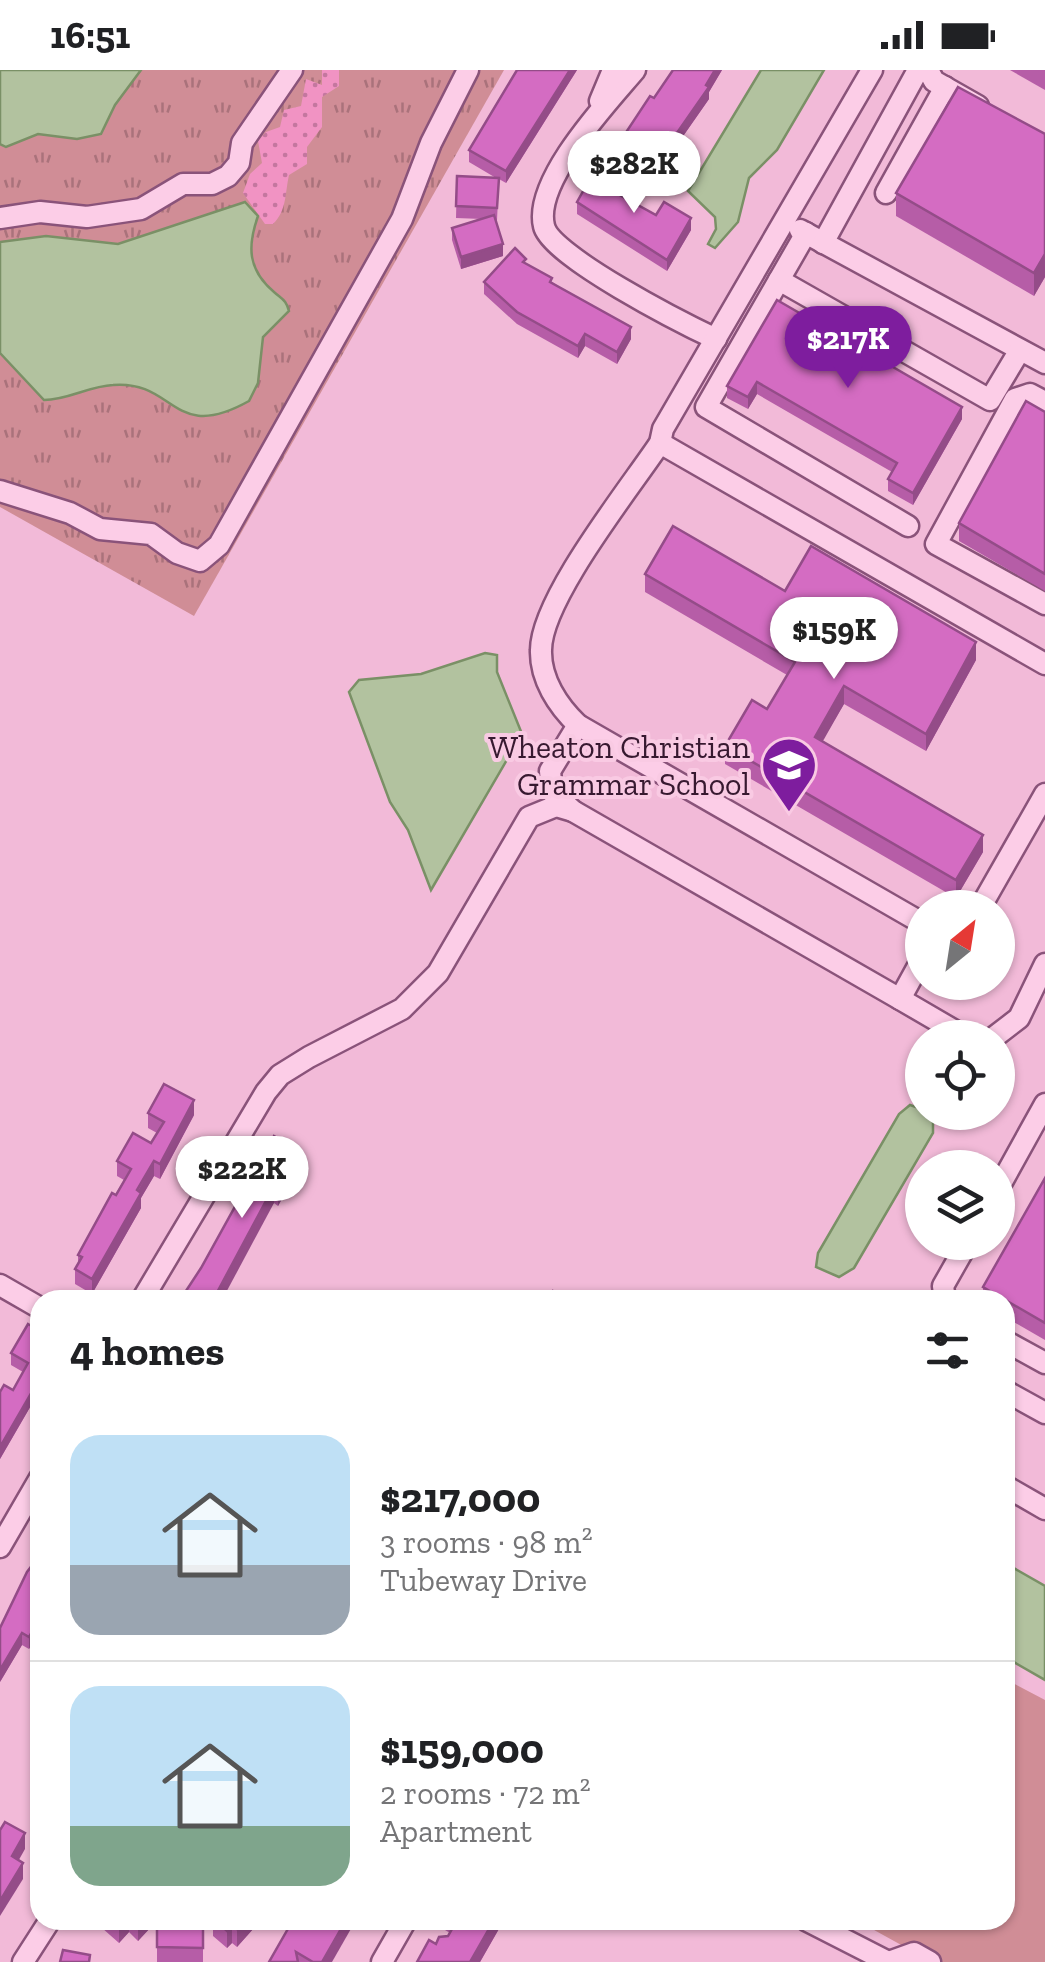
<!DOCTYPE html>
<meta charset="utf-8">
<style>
:root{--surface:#fff;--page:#f6f6f6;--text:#202124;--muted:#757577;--line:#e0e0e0;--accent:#7e1d9e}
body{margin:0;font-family:"Zilla Slab",serif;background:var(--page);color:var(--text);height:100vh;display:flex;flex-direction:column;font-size:38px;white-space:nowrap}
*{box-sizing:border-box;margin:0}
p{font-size:32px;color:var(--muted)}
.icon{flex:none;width:55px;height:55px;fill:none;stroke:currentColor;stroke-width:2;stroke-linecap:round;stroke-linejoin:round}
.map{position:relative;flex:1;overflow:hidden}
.details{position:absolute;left:30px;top:1220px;width:985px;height:640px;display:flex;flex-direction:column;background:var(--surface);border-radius:30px;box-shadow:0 2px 8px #0004}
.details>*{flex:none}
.needle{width:65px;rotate:30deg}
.tools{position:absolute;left:905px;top:820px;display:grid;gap:20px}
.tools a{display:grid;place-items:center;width:110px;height:110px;border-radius:50%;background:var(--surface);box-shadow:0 2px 8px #0004;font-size:50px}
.price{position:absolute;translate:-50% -85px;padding:0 22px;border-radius:35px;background:#fff;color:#222;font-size:32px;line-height:65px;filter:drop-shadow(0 2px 5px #0008)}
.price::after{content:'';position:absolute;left:50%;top:60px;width:30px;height:22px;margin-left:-15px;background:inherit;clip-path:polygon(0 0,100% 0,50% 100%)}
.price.current{background:var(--accent);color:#fff}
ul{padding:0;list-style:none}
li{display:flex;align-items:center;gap:30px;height:250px;padding:0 40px}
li+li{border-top:2px solid var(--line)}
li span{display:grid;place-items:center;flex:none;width:280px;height:200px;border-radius:30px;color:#555}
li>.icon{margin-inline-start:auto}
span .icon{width:120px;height:120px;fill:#fffc;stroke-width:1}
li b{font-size:42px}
h2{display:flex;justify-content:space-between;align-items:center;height:120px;padding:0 40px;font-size:42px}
.status{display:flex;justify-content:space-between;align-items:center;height:70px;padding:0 50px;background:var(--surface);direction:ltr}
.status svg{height:28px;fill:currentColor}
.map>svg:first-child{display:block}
.grass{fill:url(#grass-tufts)}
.sand{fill:url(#sand-dots)}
.pitch{fill:#d08d96}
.water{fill:#b2c29f;stroke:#7a9066;stroke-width:2.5}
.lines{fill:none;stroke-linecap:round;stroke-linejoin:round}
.minor-casing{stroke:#8a537a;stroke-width:25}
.minor{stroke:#fccde7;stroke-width:20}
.wall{fill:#b65da7}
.shaded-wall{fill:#944c88}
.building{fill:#d46cc2;stroke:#944c88;stroke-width:2.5}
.labels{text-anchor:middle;stroke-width:8;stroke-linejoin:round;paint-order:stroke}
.poi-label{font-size:32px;fill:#371930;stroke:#f9cae3;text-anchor:end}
</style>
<div class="status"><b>16:51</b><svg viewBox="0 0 49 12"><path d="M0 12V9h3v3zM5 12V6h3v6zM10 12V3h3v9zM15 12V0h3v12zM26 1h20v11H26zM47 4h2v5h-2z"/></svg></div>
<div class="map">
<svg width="1045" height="1892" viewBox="0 0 1045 1892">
<defs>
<pattern id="grass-tufts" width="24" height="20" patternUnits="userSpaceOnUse" patternTransform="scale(2.5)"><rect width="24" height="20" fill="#d08d96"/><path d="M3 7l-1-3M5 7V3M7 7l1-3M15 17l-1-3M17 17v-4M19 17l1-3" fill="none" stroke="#aa727b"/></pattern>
<pattern id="sand-dots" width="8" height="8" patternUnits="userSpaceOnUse" patternTransform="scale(2.5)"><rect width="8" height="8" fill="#f193c3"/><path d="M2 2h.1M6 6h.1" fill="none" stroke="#c4779f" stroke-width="1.8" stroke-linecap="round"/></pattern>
</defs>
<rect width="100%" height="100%" fill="#f2bad8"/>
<polygon class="grass" points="0,0 504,0 194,546 0,437"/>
<path class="sand" d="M322 0H339V16L322 27V57L307 77V94L289 105C285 122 287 141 273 154H265L243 123 250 104 262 93 258 71 266 62 280 57 284 40 301 36 306 9 322 15Z"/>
<polygon class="pitch" points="1005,1609 1045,1630 1045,1892 932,1892 856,1850 1005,1850"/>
<g class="water">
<polygon points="0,0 141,0 115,35 101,64 77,69 38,64 6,77 0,74"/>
<polygon points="761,0 824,0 777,80 749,108 738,152 715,178 708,174 716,159 715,147 688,121"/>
<path d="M245 132 258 146C247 177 248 200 274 222 283 230 286 230 289 241L263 267 258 313 249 331C172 374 176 310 113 315 89 316 68 330 44 330L0 283V172L46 166 118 174Z"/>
<polygon points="485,583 497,585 497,602 522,664 431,820 408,760 390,732 349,622 359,610 421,604"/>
<polygon points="910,1035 922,1039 933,1049 933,1063 854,1198 839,1207 816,1197 818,1183 899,1044"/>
<polygon points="1005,1493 1045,1516 1045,1610 1005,1587"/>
</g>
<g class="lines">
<g class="minor-casing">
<g id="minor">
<path d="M635 0C608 32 533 111 544 156 550 186 684 254 716 269"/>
<path d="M872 0 663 359 660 373C630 418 541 529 541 580 540 609 558 636 578 655L922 853"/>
<polyline points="928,0 934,11 978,36"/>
<polyline points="600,31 613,0"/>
<polyline points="886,123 945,17"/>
<polyline points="0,148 40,142 87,147 141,139 183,114 212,114 228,106 239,93 242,73 292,0"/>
<polyline points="800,160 1045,293"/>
<polyline points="806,163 779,210 990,330 1020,280"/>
<polyline points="823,173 918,0"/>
<polyline points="779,210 706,337 908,456"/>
<polyline points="1045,332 1030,324 1015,329 936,474 1045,534"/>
<polyline points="660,373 1045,594"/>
<polyline points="0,421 70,443 100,459 151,464 177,483 200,491 219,475 402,149 431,73 468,0"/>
<polyline points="578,655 550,701 552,722 573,741 900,929 922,889"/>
<polyline points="980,838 1045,724"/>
<polyline points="900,929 967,968"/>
<polyline points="993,968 1019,948 1045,894"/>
<polyline points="998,1119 1045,1034"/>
<polyline points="0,1215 40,1238"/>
<polyline points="142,1230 266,1022 280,1005 309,987 402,939 438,903 529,747 556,736 573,741"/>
<polyline points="945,1230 943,1216 968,1172"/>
<polyline points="1005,1271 1045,1293"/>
<polyline points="1005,1325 1007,1322 1045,1343"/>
<polyline points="1005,1416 1045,1439"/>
<polyline points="0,1477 40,1408"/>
<polyline points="806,1850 888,1892"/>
<polyline points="23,1892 50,1850"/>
<polyline points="382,1892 406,1850"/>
<polyline points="889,1892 914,1883 930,1892"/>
</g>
</g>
<use href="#minor" class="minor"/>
</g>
<g class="wall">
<polygon points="517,0 577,0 506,113 499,109 497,150 495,150 503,186 461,199 452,170 452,158 482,149 456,148 457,106 496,108 469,92 469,80"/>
<polygon points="673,0 722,0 709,22 709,29 649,115 613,94 613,82 654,28"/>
<polygon points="1010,0 1045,0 1045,20"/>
<polygon points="1045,64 1045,207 1034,226 896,146 896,123"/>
<polygon points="623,127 656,145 691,160 667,201 577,144 577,132"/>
<polygon points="526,193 631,269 617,294 585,276 578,288 517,254 484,224 484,212"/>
<polygon points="777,230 962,349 913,435 888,421 888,409 892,402 757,324 748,339 727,328 727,316"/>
<polygon points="1045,342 1045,521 959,471 959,453"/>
<polygon points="645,504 785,521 976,590 926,681 844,634 822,671 983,782 956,828 725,694 725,676 767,639 787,605 645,522"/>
<polygon points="148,1043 194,1045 160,1109 154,1106 141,1128 141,1138 92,1224 75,1214 75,1199 78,1194 78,1185 124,1110 117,1106 117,1091 151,1073 157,1063 148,1058"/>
<polygon points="274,1066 299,1098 278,1136 274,1133 201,1198"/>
<polygon points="1045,1108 1045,1270 1005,1247 1005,1230 983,1230 983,1217"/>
<polygon points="40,1261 40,1320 0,1389 0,1322 13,1320 23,1302 11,1295 11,1283"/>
<polygon points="40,1485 40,1559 29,1579 22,1575 0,1612"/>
<polygon points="40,1747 40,1775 35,1772 35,1757"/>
<polygon points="93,1850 151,1850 151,1857 138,1871 129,1862 119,1873"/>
<polygon points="213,1850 261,1850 237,1877 232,1873 227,1878 213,1866"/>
<polygon points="293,1850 332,1892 269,1892"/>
<polygon points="445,1850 504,1850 480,1892 417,1892 436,1874 448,1866 450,1863 445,1860"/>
<polygon points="157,1851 203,1853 203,1892 157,1892"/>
</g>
<g class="shaded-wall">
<polygon points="570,0 577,0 506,113 506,101"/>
<polygon points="715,0 722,0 709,22 709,29 649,115 649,103"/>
<polygon points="691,148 691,160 667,201 667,190"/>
<polygon points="503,174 503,186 461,199 461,187"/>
<polygon points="1045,184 1045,207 1034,226 1034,203"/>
<polygon points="631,257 631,269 617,294 617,282"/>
<polygon points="585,264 585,276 578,288 578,276"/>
<polygon points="757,312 757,324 748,339 748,327"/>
<polygon points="962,337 962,349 913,435 913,423"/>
<polygon points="976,572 976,590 926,681 926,664"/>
<polygon points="844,616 844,634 815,685 815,667"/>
<polygon points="983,765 983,782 956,828 956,810"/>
<polygon points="194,1030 194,1045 160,1109 160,1094"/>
<polygon points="299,1080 299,1098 278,1136 278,1118"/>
<polygon points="154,1091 154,1106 141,1128 141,1138 92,1224 92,1209"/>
<polygon points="274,1116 274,1133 222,1230 213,1230"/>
<polygon points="40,1308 40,1320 0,1389 0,1377"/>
<polygon points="40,1547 40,1559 29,1579 29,1567"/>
<polygon points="22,1563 22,1575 0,1612 0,1600"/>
<polygon points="25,1763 25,1779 12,1802 12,1786"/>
<polygon points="23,1793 23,1809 0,1846 0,1831"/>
<polygon points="124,1850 129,1850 129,1862 119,1873 119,1856"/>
<polygon points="141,1850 151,1850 151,1857 138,1871 138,1853"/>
<polygon points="245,1850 261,1850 237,1877 237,1859"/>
<polygon points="346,1850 356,1850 332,1892 322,1892"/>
<polygon points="494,1850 504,1850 480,1892 470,1892"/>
<polygon points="232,1855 232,1873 227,1878 227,1861"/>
</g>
<g class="building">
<polygon points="517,0 570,0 506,101 469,80"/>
<polygon points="673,0 715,0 706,15 709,17 649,103 613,82 650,26 654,28"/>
<polygon points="958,17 1045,64 1045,184 1034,203 896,123"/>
<polygon points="595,100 623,116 618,124 656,145 664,132 691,148 667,190 577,132"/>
<polygon points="457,106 499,108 497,138 456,136"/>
<polygon points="494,145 503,174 461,187 452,158"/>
<polygon points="515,178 526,189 523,192 552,208 550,212 631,257 617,282 585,264 578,276 517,242 484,212"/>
<polygon points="777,230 962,337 913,423 888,409 897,393 757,312 748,327 727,316"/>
<polygon points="1026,331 1045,342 1045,504 959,453"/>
<polygon points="673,456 785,521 811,476 976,572 926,664 844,616 815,667 983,765 956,810 725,676 752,630 767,639 795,592 645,504"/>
<polygon points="164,1014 194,1030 160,1094 154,1091 137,1120 141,1123 92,1209 75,1199 82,1187 78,1185 112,1123 116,1125 131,1099 117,1091 133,1063 151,1073 164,1052 148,1043"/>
<polygon points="274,1066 299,1080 278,1118 274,1116 213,1230 180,1230 201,1198"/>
<polygon points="1045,1108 1045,1253 983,1217"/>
<polygon points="553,1221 570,1230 548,1230"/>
<polygon points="28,1254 40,1261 40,1308 0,1377 0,1322 4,1315 13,1320 28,1293 11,1283"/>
<polygon points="40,1485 40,1547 29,1567 22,1563 0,1600 0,1558 27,1502"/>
<polygon points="40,1747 40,1760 35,1757"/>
<polygon points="5,1752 25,1763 12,1786 23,1793 0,1831 0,1760"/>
<polygon points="215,1850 245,1850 237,1859 232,1855 227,1861"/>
<polygon points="293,1850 346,1850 322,1892 313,1892 296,1882 298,1892 269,1892"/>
<polygon points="457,1850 494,1850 470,1892 417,1892 429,1870 436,1874 439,1867 448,1866"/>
<polygon points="157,1851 203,1853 203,1878 157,1877"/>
<polygon points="63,1880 90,1885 89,1892 60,1892"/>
</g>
<defs>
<g id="school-pin" transform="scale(2.875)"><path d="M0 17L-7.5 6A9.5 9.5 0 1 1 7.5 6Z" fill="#7e1d9e" stroke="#f9cae3"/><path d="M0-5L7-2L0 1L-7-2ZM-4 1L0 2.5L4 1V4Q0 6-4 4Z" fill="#fff"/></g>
</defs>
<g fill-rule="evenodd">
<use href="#school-pin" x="789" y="695"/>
</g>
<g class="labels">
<g class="poi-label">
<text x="750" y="688">Wheaton Christian<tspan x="750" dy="37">Grammar School</tspan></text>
</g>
</g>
</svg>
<div class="tools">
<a><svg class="needle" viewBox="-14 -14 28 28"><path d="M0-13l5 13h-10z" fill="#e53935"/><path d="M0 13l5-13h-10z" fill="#757577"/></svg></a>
<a><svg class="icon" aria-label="locate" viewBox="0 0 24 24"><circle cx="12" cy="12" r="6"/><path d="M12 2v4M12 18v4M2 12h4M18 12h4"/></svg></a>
<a><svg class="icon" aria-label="layers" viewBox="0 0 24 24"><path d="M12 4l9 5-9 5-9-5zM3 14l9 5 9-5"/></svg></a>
</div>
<b class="price" style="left:634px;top:146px">$282K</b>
<b class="price current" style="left:848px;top:321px">$217K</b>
<b class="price" style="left:834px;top:612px">$159K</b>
<b class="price" style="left:242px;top:1151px">$222K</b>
<section class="details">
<h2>4 homes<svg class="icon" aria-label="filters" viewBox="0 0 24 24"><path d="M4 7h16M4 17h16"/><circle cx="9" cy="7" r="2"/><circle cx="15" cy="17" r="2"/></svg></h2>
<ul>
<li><span style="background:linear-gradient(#bfe0f5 65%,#9aa5b1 0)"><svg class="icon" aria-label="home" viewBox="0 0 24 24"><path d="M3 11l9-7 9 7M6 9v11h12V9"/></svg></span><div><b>$217,000</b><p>3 rooms · 98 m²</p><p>Tubeway Drive</p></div></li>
<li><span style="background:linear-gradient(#bfe0f5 70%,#7fa58c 0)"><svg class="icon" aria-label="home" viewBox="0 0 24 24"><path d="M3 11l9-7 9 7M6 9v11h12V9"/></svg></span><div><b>$159,000</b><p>2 rooms · 72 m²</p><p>Apartment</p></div></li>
</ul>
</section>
</div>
